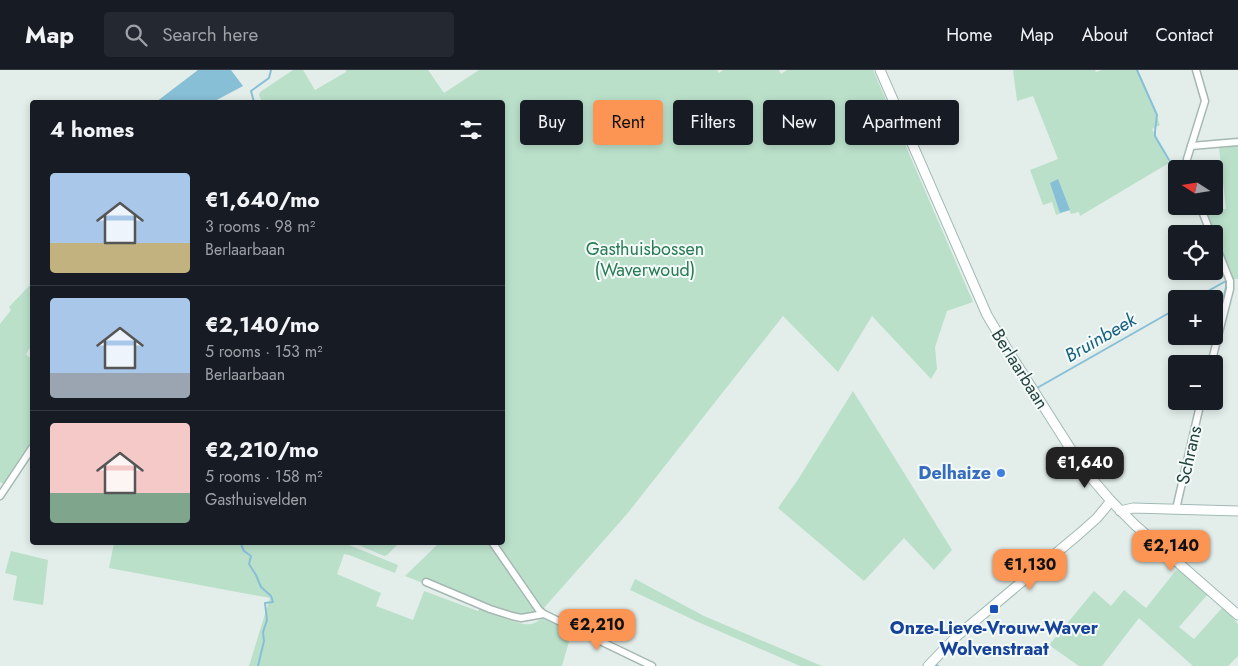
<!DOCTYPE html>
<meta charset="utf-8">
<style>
:root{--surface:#171b24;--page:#242831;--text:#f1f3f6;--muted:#9ea1a6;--line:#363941;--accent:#fc9553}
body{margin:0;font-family:Jost,sans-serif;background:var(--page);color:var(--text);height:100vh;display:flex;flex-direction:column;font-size:19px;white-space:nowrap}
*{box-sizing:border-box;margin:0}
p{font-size:16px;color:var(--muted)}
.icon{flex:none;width:28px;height:28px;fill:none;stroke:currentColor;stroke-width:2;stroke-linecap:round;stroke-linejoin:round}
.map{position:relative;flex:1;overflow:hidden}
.side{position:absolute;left:30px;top:30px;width:475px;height:445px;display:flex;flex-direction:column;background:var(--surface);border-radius:5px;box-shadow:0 2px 8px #0003}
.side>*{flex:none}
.top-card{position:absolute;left:520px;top:30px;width:475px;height:45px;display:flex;gap:10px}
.needle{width:32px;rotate:282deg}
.fabs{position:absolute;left:1168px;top:90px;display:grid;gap:10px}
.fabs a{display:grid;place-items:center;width:55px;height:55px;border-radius:5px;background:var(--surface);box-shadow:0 2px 8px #0003;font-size:25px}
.price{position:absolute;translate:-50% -42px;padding:0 11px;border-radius:10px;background:var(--accent);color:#111;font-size:16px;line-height:32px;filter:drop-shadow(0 1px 2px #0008)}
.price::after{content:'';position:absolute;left:50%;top:30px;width:15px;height:11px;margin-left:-8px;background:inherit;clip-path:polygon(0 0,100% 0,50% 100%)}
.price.active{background:#222;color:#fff}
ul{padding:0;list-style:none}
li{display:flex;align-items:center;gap:15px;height:125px;padding:0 20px}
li+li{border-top:1px solid var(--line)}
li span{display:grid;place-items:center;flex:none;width:140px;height:100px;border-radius:5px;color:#555}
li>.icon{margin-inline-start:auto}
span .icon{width:60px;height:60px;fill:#fffc;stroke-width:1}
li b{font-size:21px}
h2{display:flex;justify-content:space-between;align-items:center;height:60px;padding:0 20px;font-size:21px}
.tag{padding:0 18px;border-radius:5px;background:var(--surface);box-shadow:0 2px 8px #0003;font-size:18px;line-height:45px}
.tag.active{background:var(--accent);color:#111}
header{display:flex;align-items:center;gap:30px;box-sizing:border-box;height:70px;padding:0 25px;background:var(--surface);border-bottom:1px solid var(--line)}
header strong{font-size:24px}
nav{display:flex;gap:28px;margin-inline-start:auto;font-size:18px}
.search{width:350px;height:45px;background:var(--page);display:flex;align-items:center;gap:12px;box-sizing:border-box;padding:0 18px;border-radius:5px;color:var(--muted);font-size:19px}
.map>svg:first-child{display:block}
.green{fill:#bae0ca}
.water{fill:#87bfd7}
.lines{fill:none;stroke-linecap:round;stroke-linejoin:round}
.stream{stroke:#87bfd7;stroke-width:2}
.street-casing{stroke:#a5b7b3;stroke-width:9}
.secondary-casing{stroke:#a0bab5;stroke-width:11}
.street{stroke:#fff;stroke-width:6}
.secondary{stroke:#fff;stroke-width:9}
.shop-dot{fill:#3f7fe0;stroke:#f4faf8;stroke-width:2}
.transit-dot{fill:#1a4fb4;stroke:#f4faf8;stroke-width:2}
.labels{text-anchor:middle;stroke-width:4;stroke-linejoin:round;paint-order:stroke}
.park-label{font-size:18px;fill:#287b54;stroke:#f4faf8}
.street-label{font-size:18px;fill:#21413d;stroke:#f4faf8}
.shop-label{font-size:18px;font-weight:bold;fill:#366cbe;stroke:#f4faf8;text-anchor:end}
.transit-label{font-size:18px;font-weight:bold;fill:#164399;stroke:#f4faf8}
.water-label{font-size:19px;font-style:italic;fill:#166081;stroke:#f4faf8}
</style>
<header>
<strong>Map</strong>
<div class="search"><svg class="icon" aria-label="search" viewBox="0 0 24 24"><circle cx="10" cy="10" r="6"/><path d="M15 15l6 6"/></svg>Search here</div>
<nav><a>Home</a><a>Map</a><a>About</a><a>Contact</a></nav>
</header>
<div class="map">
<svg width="1238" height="596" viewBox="0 0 1238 596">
<rect width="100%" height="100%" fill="#e3eeea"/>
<g class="green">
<polygon points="293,0 303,0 315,20 346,2 346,0 428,0 444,23 479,0 717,0 719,3 723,0 779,0 781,4 787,0 873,0 973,232 947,241 935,277 937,299 931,309 872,246 838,302 783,246 627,444 543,539 496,473 502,472 502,32 262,32 259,25 260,22"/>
<polygon points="1013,0 1095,0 1096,2 1102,0 1137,0 1160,55 1152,59 1169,93 1080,146 1079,142 1071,144 1069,140 1056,145 1052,132 1043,135 1030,100 1058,89 1033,26 1017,31"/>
<polygon points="1238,76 1238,209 1232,209 1205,141 1226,139 1219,78"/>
<polygon points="32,213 32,274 26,284 32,290 32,372 3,414 0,412 0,254 11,240 9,237"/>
<polygon points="853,321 952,480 934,500 904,468 864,511 778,438 799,408"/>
<path d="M320 472 334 474 335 473H344L398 495 395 503 349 485 344 484 337 504 381 523 376 536 413 550 424 521 478 541 480 538C492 543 520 556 531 554 536 553 539 550 542 548L572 561 562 596H249L270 528 109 498 114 473Z"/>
<polygon points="354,473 399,473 387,485 384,486"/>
<path d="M439 473H489L539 543 526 549C508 542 491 534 471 532L405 506Z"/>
<polygon points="11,481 48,490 43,535 13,530 17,506 5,503"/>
<polygon points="1177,499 1208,524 1179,557 1194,569 1223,537 1238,554 1238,586 1228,596 1193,596 1139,548 1102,596 1079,596 1049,575 1094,521 1111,536 1124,520 1146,538"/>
<polygon points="635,509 704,546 822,596 800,596 698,552 630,520"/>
</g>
<g class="water">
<polygon points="198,0 231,0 243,16 213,32 156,32"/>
<polygon points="1058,109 1070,140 1060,143 1050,113"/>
</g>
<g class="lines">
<g class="stream">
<polyline points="1137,0 1157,45 1155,61 1155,66 1169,90"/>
<polyline points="254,32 251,21 269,8 271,0"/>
<polyline points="1214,179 1218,191"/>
<polyline points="1194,229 1226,211 1226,217 1220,246"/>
<polyline points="1037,318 1176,239"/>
<polyline points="240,472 244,481 251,486 249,494 256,505 261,517 271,526 273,532 265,533 267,550 263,562 264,571 258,596"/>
<polyline points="936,595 938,596"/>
</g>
<g class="street-casing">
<g id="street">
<polyline points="1191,76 1238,72"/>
<polyline points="1187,99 1187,89 1205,31 1196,0"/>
<polyline points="1200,136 1211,164"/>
<polyline points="1211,294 1230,219 1230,211 1214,171"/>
<polyline points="0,426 32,378"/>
<polyline points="1176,439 1201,331"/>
<polyline points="492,472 539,540 544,544 652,596"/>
<polyline points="426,512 490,539 512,546 521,548 544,544"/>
</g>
</g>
<g class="secondary-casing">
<g id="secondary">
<polyline points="880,0 987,245 1009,282 1075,386 1087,403 1111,431 1135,455 1238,545"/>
<polyline points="1120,441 1133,438 1238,441"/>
<polyline points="928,596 957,566 1079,464 1097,448 1111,431"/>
</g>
</g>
<use href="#street" class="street"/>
<use href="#secondary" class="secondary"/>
</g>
<circle class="shop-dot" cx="1001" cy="403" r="5"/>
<rect class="transit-dot" x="989" y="534" width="10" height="10" rx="2.5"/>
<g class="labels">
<g class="park-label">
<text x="645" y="185">Gasthuisbossen<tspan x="645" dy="21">(Waverwoud)</tspan></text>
</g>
<g class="street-label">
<text transform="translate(1020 299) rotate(58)" y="6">Berlaarbaan</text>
<text transform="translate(1189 385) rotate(-77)" y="6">Schrans</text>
</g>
<g class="shop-label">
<text x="991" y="409">Delhaize</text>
</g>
<g class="transit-label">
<text x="994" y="564">Onze-Lieve-Vrouw-Waver<tspan x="994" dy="21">Wolvenstraat</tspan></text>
</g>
<g class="water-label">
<text transform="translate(1100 267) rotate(-30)" y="7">Bruinbeek</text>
</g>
</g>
</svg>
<div class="fabs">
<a><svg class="needle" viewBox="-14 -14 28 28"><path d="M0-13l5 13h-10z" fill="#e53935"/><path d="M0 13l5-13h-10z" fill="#9ea1a6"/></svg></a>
<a><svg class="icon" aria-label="locate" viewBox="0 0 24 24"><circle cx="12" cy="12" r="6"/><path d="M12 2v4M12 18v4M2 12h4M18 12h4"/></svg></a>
<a>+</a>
<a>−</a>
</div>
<b class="price active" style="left:1085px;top:419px">€1,640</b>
<b class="price" style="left:1171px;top:502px">€2,140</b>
<b class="price" style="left:1030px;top:521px">€1,130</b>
<b class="price" style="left:597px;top:581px">€2,210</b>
<div class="top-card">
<a class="tag">Buy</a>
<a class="tag active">Rent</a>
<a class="tag">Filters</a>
<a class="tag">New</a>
<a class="tag">Apartment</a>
</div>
<section class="side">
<h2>4 homes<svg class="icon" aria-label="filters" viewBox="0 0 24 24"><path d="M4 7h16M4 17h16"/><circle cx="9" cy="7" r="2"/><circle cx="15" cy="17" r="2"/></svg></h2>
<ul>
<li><span style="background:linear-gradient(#a9c7e8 70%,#c2b280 0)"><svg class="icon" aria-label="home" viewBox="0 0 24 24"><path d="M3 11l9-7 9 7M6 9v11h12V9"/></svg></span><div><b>€1,640/mo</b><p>3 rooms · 98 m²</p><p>Berlaarbaan</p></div></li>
<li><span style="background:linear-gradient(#a9c7e8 75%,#9aa5b1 0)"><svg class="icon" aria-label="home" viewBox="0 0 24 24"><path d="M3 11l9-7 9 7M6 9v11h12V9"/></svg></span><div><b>€2,140/mo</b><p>5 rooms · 153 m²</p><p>Berlaarbaan</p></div></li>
<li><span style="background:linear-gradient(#f6c9c9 70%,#7fa58c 0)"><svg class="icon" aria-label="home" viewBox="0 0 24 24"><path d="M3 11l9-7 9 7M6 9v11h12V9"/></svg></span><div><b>€2,210/mo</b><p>5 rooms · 158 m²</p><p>Gasthuisvelden</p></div></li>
</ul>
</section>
</div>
